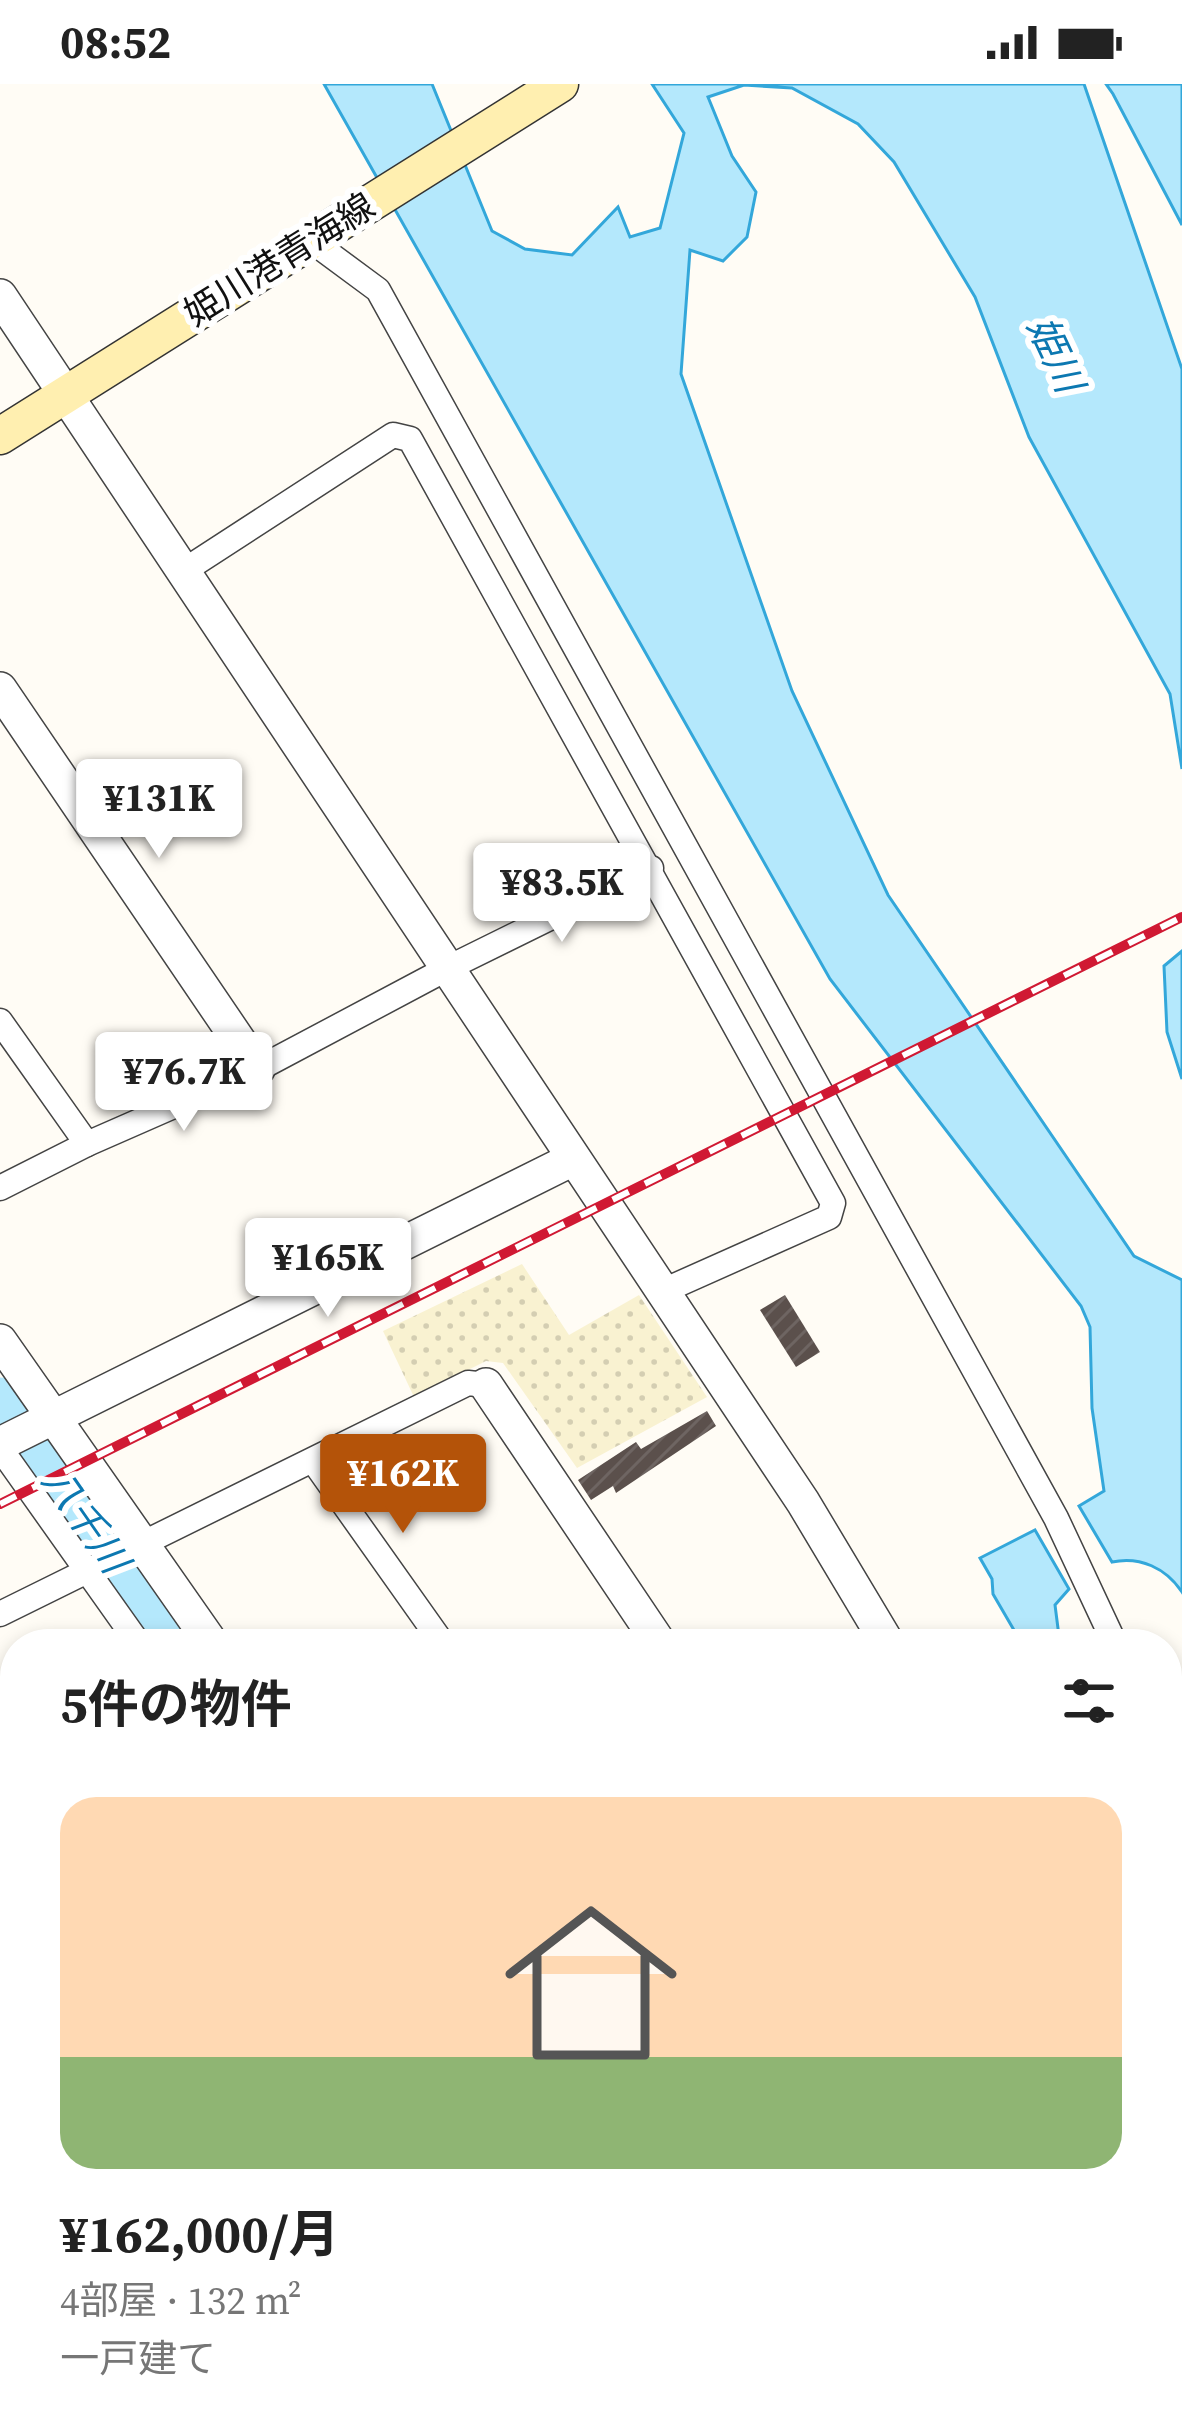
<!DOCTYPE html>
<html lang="ja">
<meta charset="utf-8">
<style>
:root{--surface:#fff;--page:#f2f2f2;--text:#222;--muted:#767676;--accent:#b45309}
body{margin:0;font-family:"Source Serif 4","Noto Sans JP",serif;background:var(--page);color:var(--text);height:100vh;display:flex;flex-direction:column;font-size:45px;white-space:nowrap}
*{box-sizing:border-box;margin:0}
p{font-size:39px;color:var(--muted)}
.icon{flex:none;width:66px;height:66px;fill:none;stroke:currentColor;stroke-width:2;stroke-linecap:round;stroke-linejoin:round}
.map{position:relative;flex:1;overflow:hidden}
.details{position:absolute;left:0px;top:1545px;width:1182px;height:804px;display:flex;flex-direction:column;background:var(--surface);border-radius:48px 48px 0 0;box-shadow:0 6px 18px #0003}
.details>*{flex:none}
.price{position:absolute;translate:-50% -102px;padding:0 27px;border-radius:12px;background:#fff;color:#222;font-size:39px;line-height:78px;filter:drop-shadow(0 3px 6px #0008)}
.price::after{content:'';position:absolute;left:50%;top:72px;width:36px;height:27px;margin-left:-18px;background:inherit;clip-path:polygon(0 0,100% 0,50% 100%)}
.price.on{background:var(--accent);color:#fff}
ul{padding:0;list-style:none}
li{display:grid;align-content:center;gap:24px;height:636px;padding:0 60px}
li span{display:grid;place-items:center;height:372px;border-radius:36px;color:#555}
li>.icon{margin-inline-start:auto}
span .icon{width:216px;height:216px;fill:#fffc;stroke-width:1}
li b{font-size:51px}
h2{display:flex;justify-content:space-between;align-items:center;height:144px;padding:0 60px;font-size:51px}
.status{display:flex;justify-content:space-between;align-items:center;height:84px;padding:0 60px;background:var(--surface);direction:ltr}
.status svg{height:33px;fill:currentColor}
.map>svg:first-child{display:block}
.farmland{fill:url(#farmland-dots)}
.water{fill:#b4e8fc;stroke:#33a7da;stroke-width:3}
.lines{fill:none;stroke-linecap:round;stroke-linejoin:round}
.stream{stroke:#33a7da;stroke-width:6}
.river{stroke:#b4e8fc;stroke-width:39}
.building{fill:url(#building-hatch)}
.service-casing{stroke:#444;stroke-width:15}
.minor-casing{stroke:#444;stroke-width:27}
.tertiary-casing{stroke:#444;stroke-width:36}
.secondary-casing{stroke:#333;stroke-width:39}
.trunk-casing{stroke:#222;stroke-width:45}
.service{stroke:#fff;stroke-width:12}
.minor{stroke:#fff;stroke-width:24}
.tertiary{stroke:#fff;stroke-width:33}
.secondary{stroke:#ffefb0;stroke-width:36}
.trunk{stroke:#ffae5c;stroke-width:42}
.rail-casing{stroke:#d01933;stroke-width:10}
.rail{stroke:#fff;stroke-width:6;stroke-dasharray:18;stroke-linecap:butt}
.labels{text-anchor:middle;stroke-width:12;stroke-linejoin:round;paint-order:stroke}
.street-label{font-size:36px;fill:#111;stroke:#fff}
.water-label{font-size:39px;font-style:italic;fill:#0c78b1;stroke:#fff}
</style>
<div class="status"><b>08:52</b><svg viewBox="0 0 49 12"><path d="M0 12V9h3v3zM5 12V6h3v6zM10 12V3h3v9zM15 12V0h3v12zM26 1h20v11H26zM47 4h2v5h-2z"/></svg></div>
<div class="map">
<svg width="1182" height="2349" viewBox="0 0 1182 2349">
<defs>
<pattern id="farmland-dots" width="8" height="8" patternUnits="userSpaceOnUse" patternTransform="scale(3)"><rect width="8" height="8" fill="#f9f2d1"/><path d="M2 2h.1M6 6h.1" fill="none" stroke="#d4ceb2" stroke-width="1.8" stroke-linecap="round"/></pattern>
<pattern id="building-hatch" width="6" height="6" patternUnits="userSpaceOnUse" patternTransform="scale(3)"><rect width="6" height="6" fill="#5b504c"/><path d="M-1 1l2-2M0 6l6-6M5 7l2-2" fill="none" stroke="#6e6562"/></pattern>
</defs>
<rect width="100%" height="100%" fill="#fffcf5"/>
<polygon class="farmland" points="522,1180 569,1251 639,1211 707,1313 577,1384 503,1279 486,1277 414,1313 383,1247"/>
<g class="water">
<path d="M324 0H432L492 147 525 165 572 171 618 123 630 153 660 144 684 49 652 0H1084L1182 285V685L1170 610 1029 353 975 213 894 78 858 40 792 4 744 1 708 13 732 72 756 108 747 153 723 177 690 166 681 290 792 607 888 811 1134 1172 1182 1196V1508C1166 1484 1140 1472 1112 1478L1079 1422 1104 1407 1092 1324 1090 1243 1081 1222 830 895Z"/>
<polygon points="1106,0 1182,0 1182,141 1113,10"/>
<polygon points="1182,867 1182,995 1167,948 1164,882"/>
<polygon points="1035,1446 1069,1505 1055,1521 1060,1560 1022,1560 993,1510 992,1495 980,1474"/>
</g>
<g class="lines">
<g class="stream">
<polyline points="420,2334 424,2340"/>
<polyline points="335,2349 359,2334"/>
</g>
<g class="river">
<polyline points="0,1313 172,1560"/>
<polyline points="415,2349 432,2334"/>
</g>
</g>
<g class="building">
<polygon points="785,1211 820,1268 796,1283 760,1226"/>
<polygon points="707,1327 716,1342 616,1409 613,1402 591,1416 578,1396 636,1358 641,1365"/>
</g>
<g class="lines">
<g class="service-casing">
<g id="service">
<polyline points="1167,1665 1182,1688"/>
<polyline points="539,2334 544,2349"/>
</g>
</g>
<g class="minor-casing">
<g id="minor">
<polyline points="309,155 378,206 1056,1434 1115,1560"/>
<polyline points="182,488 393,351 410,355 833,1119 829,1133 661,1208"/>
<polyline points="0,937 87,1060"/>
<polyline points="0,1104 87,1060 258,985 448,884 651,784"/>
<polyline points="0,1364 139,1560"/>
<polyline points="314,1378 443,1560"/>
<polyline points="0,1530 468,1299 486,1301"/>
<polyline points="0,1622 15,1644"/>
<polyline points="0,1690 15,1683"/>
<polyline points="1167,2020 1182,2011"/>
<polyline points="0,2263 15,2263"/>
<polyline points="246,2334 250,2349"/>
<polyline points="659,2349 683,2334"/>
<polyline points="1048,2349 1072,2334"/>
</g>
</g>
<g class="tertiary-casing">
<g id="tertiary">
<polyline points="0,212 803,1418 888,1560"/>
<polyline points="0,605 258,985"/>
<polyline points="0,1257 212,1560"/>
<polyline points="486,1301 660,1560"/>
<polyline points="0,1360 573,1075"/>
<polyline points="0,1886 15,1888"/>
<polyline points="1167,1959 1182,1977"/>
</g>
</g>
<g class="secondary-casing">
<g id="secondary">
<polyline points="0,352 560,0"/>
<polyline points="1167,1900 1182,1924"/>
</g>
</g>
<g class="trunk-casing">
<g id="trunk">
<polyline points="1167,1640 1182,1631"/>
<polyline points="0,2074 15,2075"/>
</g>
</g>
<use href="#service" class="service"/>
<use href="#minor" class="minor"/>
<use href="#tertiary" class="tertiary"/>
<use href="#secondary" class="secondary"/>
<use href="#trunk" class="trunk"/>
<g class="rail-casing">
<g id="rail">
<polyline points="0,1420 1182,833"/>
<polyline points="1121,2349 1148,2334"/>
<polyline points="1150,2349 1182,2331"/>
</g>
</g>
<use href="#rail" class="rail"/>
</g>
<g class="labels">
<g class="street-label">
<text transform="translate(279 175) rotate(-32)" y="13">姫川港青海線</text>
</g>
<g class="water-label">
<text transform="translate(1056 270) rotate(65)" y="14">姫川</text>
<text transform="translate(86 1436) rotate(55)" y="14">八千川</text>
</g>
</g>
</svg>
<b class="price" style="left:159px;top:777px">¥131K</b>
<b class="price" style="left:562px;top:861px">¥83.5K</b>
<b class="price" style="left:184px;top:1050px">¥76.7K</b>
<b class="price" style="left:328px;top:1236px">¥165K</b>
<b class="price on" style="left:403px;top:1452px">¥162K</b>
<section class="details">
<h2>5件の物件<svg class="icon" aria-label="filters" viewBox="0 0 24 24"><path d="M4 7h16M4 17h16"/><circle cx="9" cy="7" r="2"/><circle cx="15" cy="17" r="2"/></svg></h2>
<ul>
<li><span style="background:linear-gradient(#ffd9b3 70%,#8fb573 0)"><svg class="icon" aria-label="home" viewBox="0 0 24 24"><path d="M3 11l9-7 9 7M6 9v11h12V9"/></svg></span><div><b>¥162,000/月</b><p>4部屋 · 132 m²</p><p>一戸建て</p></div></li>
</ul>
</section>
</div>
